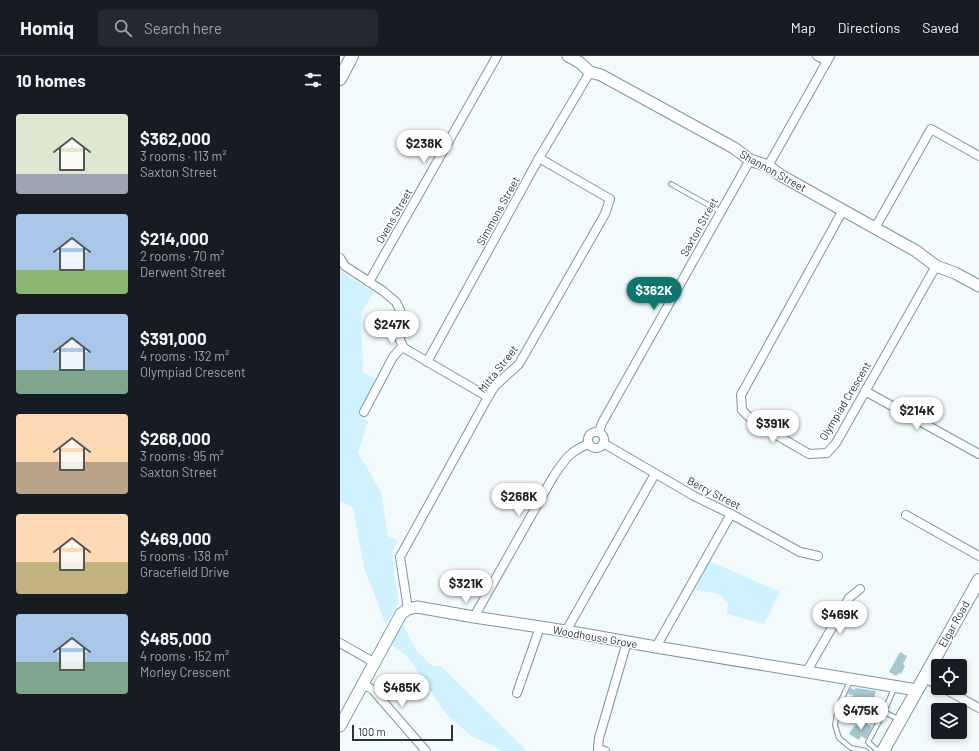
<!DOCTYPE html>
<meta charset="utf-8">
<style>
:root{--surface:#171b24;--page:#242831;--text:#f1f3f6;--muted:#9ea1a6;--line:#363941;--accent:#0f766e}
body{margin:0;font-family:Barlow,sans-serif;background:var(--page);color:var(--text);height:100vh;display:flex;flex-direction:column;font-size:15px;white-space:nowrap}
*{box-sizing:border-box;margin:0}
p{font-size:13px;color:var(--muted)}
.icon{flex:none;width:22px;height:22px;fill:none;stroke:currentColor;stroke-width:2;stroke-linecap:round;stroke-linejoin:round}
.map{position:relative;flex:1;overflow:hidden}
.sheet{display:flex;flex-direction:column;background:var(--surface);width:340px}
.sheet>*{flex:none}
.fabs{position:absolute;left:591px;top:603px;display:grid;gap:8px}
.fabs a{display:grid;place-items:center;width:36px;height:36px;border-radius:4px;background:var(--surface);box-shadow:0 2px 6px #0003;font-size:20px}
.scale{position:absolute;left:12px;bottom:10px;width:101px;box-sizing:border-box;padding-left:4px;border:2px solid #27353a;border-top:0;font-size:11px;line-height:14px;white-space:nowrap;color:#27353a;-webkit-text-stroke:3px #fff;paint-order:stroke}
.price{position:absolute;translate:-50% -34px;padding:0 9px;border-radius:14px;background:#fff;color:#222;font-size:13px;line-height:26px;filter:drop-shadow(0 1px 2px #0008)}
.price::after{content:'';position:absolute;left:50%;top:24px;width:12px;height:9px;margin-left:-6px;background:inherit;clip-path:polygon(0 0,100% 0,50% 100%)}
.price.active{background:var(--accent);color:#fff}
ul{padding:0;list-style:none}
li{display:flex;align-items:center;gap:12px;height:100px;padding:0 16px}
li span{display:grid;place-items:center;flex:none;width:112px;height:80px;border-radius:4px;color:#555}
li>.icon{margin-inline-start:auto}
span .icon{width:48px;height:48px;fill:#fffc;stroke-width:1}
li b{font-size:17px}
h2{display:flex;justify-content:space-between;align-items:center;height:48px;padding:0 16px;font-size:17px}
header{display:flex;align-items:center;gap:24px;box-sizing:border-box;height:56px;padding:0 20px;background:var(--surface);border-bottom:1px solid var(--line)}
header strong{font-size:19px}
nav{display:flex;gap:22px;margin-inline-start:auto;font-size:14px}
.search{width:280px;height:36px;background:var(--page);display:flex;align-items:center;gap:10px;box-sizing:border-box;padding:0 14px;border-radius:4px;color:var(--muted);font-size:15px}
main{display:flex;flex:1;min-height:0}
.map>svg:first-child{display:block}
.green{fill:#cff2fe}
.building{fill:#a4c7d2}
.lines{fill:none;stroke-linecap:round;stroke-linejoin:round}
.lane-casing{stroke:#7798a3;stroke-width:6}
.street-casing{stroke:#7798a3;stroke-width:10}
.secondary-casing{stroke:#7798a3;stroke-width:13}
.primary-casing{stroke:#7798a3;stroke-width:14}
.lane{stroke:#fff;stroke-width:4}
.street{stroke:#fff;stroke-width:8}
.secondary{stroke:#fff;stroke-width:11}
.primary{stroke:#fff;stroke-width:12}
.labels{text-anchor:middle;stroke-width:3;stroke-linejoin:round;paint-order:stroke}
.street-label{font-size:11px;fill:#27353a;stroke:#fff}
</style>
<header>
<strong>Homiq</strong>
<div class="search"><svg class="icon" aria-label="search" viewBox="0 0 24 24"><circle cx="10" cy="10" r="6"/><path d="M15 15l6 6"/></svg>Search here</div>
<nav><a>Map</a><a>Directions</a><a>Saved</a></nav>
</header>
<main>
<section class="sheet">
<h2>10 homes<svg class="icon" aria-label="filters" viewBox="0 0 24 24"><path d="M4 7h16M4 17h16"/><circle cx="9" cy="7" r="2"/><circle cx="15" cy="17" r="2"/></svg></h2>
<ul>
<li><span style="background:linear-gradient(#dfe7d0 75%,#9aa5b1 0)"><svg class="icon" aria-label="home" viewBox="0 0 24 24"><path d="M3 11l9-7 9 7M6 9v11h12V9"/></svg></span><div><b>$362,000</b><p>3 rooms · 113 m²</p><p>Saxton Street</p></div></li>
<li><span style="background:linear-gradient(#a9c7e8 70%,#8fb573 0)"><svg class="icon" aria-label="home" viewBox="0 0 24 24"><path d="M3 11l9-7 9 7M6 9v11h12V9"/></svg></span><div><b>$214,000</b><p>2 rooms · 70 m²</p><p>Derwent Street</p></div></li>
<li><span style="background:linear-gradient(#a9c7e8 70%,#7fa58c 0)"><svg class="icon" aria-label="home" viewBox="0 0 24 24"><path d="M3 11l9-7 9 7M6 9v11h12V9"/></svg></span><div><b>$391,000</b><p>4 rooms · 132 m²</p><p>Olympiad Crescent</p></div></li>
<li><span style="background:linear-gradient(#ffd9b3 60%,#b9a48a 0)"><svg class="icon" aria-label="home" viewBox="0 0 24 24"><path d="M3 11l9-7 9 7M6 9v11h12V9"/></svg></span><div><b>$268,000</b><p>3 rooms · 95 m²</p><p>Saxton Street</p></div></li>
<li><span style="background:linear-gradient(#ffd9b3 60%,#c2b280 0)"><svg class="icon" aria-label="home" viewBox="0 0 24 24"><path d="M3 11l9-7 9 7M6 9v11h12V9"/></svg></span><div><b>$469,000</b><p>5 rooms · 138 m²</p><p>Gracefield Drive</p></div></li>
<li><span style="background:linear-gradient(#a9c7e8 60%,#7fa58c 0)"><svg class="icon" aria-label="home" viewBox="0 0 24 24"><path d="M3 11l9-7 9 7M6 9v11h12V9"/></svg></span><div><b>$485,000</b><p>4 rooms · 152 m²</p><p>Morley Crescent</p></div></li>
</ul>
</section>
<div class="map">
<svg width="639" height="695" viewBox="0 0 639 695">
<rect width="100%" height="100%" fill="#f3fafc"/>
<g class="green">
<polygon points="0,212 3,217 34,236 21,257 23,316 38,324 19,360 28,366 18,397 41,436 48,480 58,485 52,496 55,525 59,545 46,569 24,512 13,452 0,445"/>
<polygon points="369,505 440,536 424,568 387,558 388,547 379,538 355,534"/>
<polygon points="63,569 76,594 92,610 101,610 187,695 161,695 156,691 131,680 106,658 68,601 49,588"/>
</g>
<g class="building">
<polygon points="560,596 567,600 563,608 565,610 561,618 559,617 556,620 549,616"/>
<polygon points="510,632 515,634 515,632 536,635 534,642 536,642 534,650 535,657 520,666 515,651 512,652 511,644 513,639 508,638"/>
<polygon points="523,665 532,671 526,683 521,680 519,684 509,678 514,670"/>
</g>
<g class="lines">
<g class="lane-casing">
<g id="lane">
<polyline points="331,128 381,156"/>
<polyline points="510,625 498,651 495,669 499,682 511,692 526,695"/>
<polyline points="555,630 544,656 558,663"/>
<polyline points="538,695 528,686 544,656"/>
</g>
</g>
<g class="street-casing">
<g id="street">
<polyline points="477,0 487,5"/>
<polyline points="428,110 490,0"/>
<polyline points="503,154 401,339 402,354 414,366 469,398 487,397 496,387 596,210"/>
<polyline points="535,172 591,73 639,100"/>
<polyline points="0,202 5,210 43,235 56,246 60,254 61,262 60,284 64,292 148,341"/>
<polyline points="29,226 157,0"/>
<polyline points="87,306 199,102 250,16"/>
<polyline points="525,335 639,398"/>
<polyline points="24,356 53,301 60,293 64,292"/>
<circle cx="256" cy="384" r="8"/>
<polyline points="259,376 262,367 410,104"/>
<polyline points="263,387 354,440 391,458 460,496 478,500"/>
<polyline points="566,459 639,500"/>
<polyline points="68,553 60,501 148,341 155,330 179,308 265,158 270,143 199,102"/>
<path d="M134 561 213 421C224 405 229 395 249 388"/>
<polyline points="226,575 315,418"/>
<polyline points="0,587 35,607"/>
<polyline points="316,591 391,458"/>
<polyline points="467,615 509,542 520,533"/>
<polyline points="584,622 598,629"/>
<polyline points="23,628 33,634 86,695"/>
<polyline points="603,632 639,652"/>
<polyline points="177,637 200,571"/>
<polyline points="265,695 258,693 259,682 287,586"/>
</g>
</g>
<g class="secondary-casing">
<g id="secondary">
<polyline points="228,0 239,6 250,16 261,19 394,92 410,104 428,110 440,119 576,195 596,210 615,217 639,230"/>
<polyline points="0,670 61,558 68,553 77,551 134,561 226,575 316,591 577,634"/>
</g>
</g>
<g class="primary-casing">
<g id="primary">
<polyline points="0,23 12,0"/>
<polyline points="543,695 639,524"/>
</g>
</g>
<use href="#lane" class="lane"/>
<use href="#street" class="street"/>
<use href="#secondary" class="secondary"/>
<use href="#primary" class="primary"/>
</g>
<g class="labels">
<g class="street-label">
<text transform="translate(433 115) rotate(29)" y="4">Shannon Street</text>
<text transform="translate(158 155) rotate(-61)" y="4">Simmons Street</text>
<text transform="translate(54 160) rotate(-60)" y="4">Ovens Street</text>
<text transform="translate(359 171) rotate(-61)" y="4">Saxton Street</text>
<text transform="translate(158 313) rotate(-52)" y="4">Mitta Street</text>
<text transform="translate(505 345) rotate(-59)" y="4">Olympiad Crescent</text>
<text transform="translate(374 437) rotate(27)" y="4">Berry Street</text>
<text transform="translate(614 568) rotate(-61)" y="4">Elgar Road</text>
<text transform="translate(255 581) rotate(10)" y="4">Woodhouse Grove</text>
</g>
</g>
</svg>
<div class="fabs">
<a><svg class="icon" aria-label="locate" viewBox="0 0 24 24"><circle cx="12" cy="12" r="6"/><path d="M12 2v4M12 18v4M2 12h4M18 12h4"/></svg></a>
<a><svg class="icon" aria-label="layers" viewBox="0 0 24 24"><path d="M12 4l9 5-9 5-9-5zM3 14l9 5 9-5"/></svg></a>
</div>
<div class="scale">100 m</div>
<b class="price" style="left:84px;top:108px">$238K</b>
<b class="price active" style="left:314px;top:255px">$362K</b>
<b class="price" style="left:52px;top:289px">$247K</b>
<b class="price" style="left:577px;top:375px">$214K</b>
<b class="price" style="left:433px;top:388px">$391K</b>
<b class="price" style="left:179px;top:461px">$268K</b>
<b class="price" style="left:126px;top:548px">$321K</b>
<b class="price" style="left:500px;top:579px">$469K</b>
<b class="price" style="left:62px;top:652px">$485K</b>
<b class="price" style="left:521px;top:675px">$475K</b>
</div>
</main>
